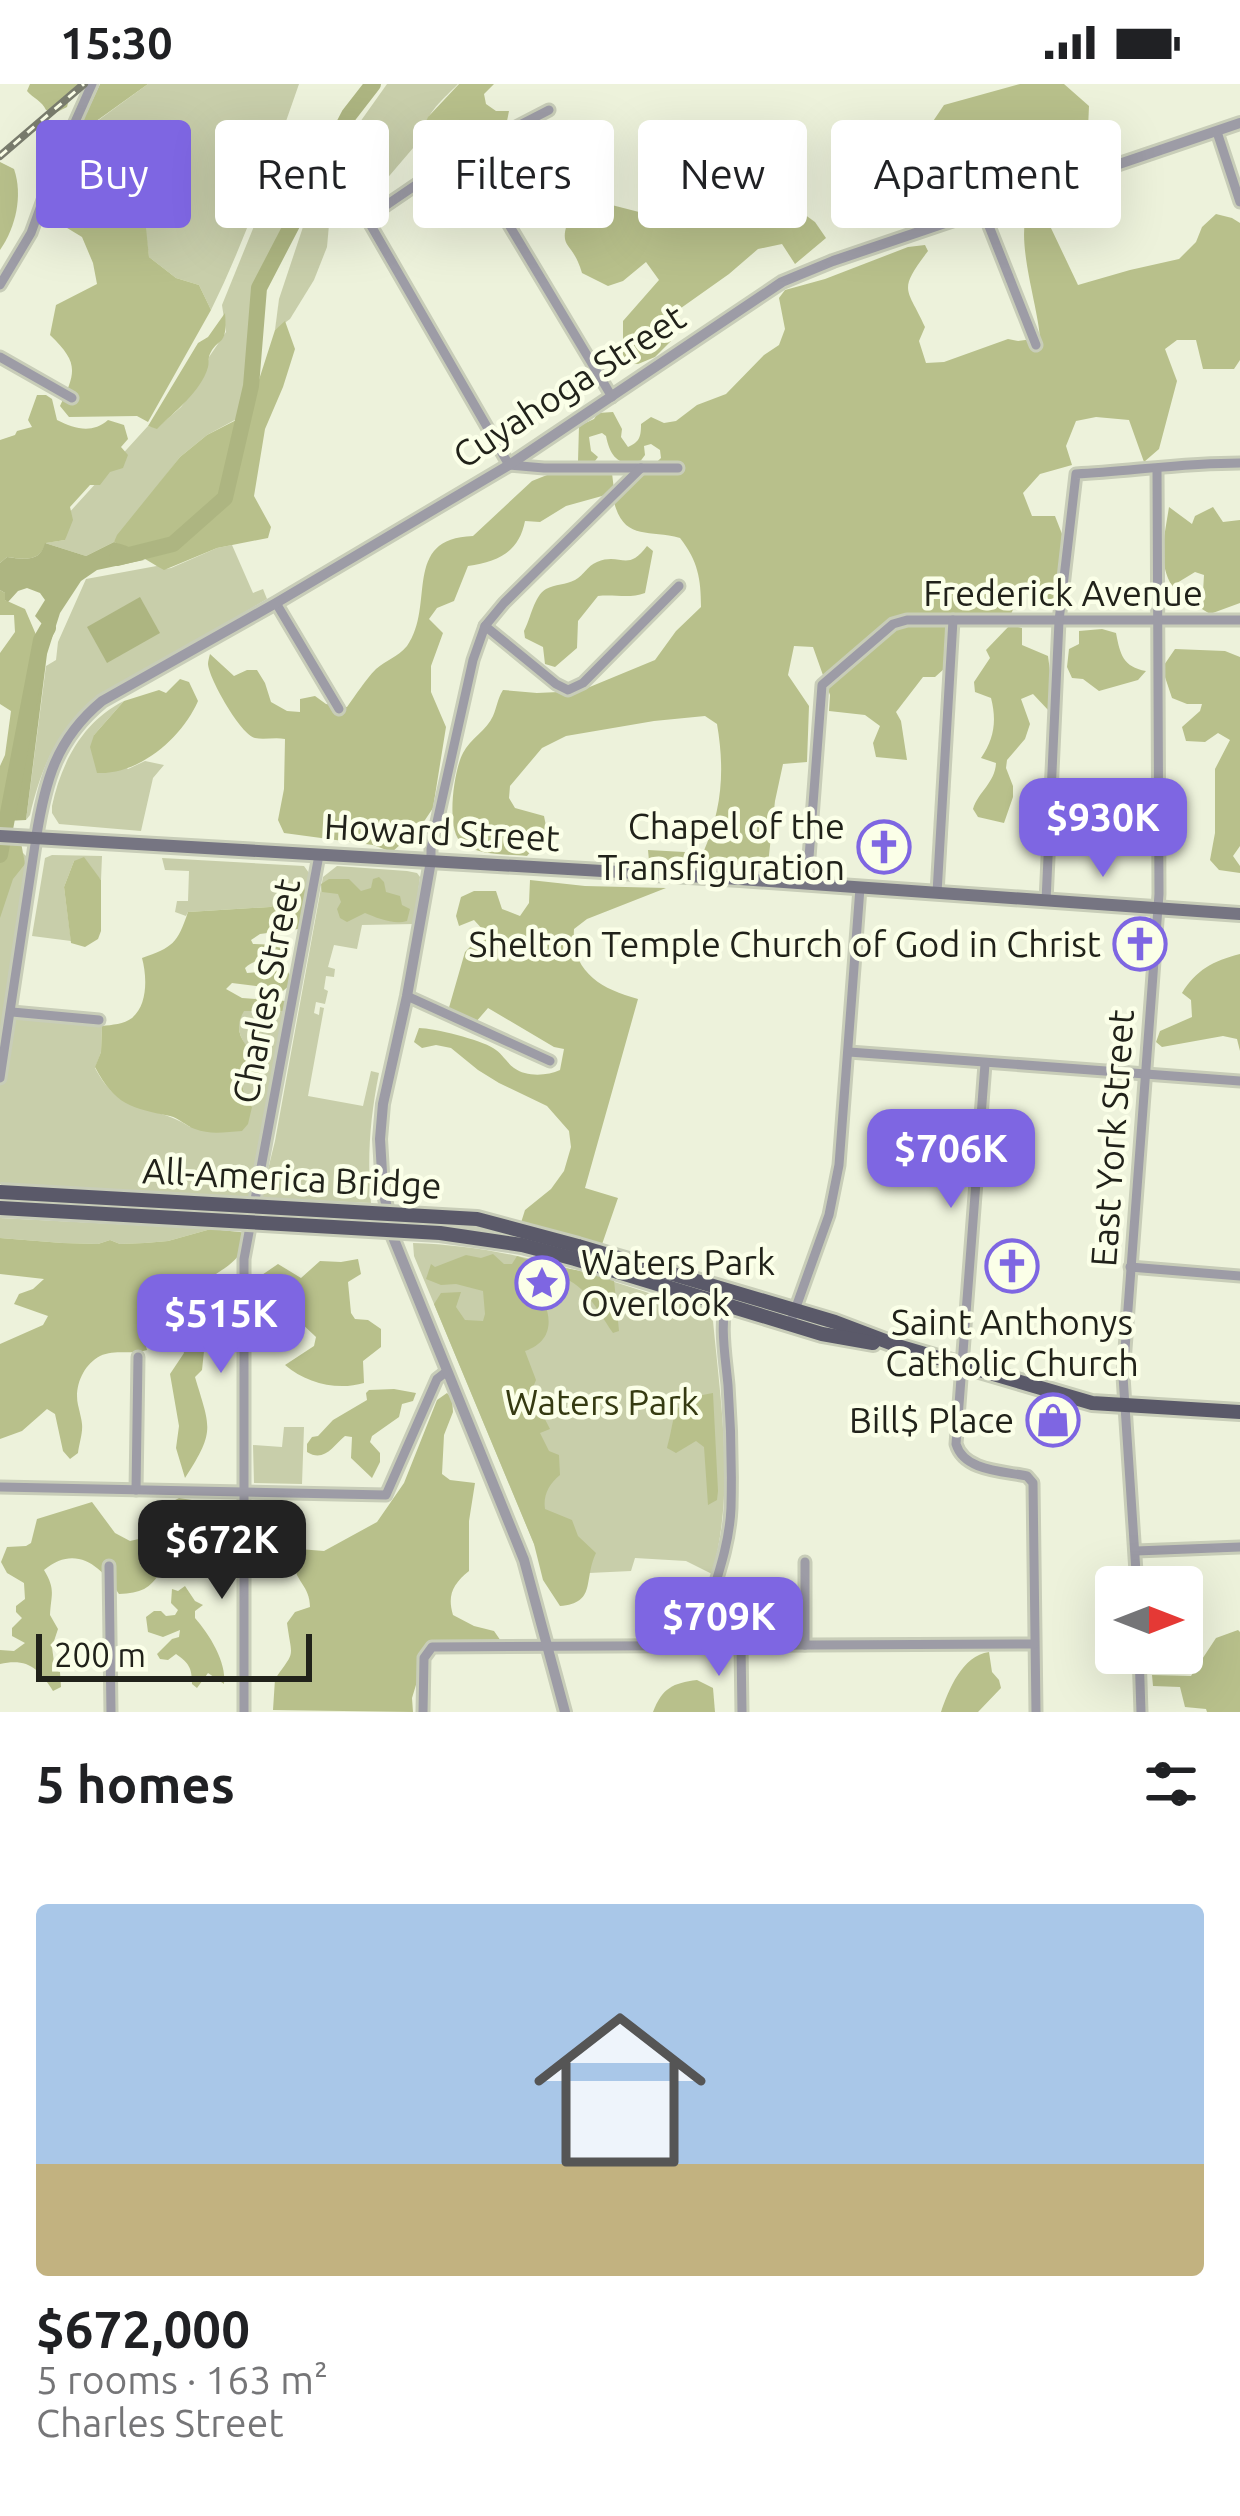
<!DOCTYPE html>
<meta charset="utf-8">
<style>
:root{--surface:#fff;--page:#f6f6f6;--text:#202124;--muted:#757577;--accent:#7e66e2}
body{margin:0;font-family:Ubuntu,sans-serif;background:var(--page);color:var(--text);height:100vh;display:flex;flex-direction:column;font-size:45px;white-space:nowrap}
*{box-sizing:border-box;margin:0}
p{font-size:39px;color:var(--muted)}
.icon{flex:none;width:66px;height:66px;fill:none;stroke:currentColor;stroke-width:2;stroke-linecap:round;stroke-linejoin:round}
.map{position:relative;height:1628px;overflow:hidden}
.panel{display:flex;flex-direction:column;background:var(--surface);flex:1}
.panel>*{flex:none}
.banner{position:absolute;left:36px;top:36px;width:1170px;height:108px;display:flex;gap:24px}
.needle{width:78px;rotate:90deg}
.buttons{position:absolute;left:1095px;top:1482px;display:grid;gap:24px}
.buttons a{display:grid;place-items:center;width:108px;height:108px;border-radius:12px;background:var(--surface);box-shadow:0 12px 48px #0002;font-size:60px}
.scale{position:absolute;left:36px;bottom:30px;width:276px;box-sizing:border-box;padding-left:12px;border:6px solid #21221a;border-top:0;font-size:33px;line-height:42px;white-space:nowrap;color:#21221a;-webkit-text-stroke:9px #fbffe8;paint-order:stroke}
.price{position:absolute;translate:-50% -102px;padding:0 27px;border-radius:24px;background:var(--accent);color:#fff;font-size:39px;line-height:78px;filter:drop-shadow(0 3px 6px #0008)}
.price::after{content:'';position:absolute;left:50%;top:72px;width:36px;height:27px;margin-left:-18px;background:inherit;clip-path:polygon(0 0,100% 0,50% 100%)}
.price.on{background:#222;color:#fff}
ul{padding:0;list-style:none}
li{display:grid;align-content:center;gap:24px;height:636px;padding:0 36px}
li span{display:grid;place-items:center;height:372px;border-radius:12px;color:#555}
li>.icon{margin-inline-start:auto}
span .icon{width:216px;height:216px;fill:#fffc;stroke-width:1}
li b{font-size:51px}
h2{display:flex;justify-content:space-between;align-items:center;height:144px;padding:0 36px;font-size:51px}
.pill{padding:0 42px;border-radius:12px;background:var(--surface);box-shadow:0 12px 48px #0002;font-size:42px;line-height:108px}
.pill.on{background:var(--accent);color:#fff}
.status{display:flex;justify-content:space-between;align-items:center;height:84px;padding:0 60px;background:var(--surface);direction:ltr}
.status svg{height:33px;fill:currentColor}
.map>svg:first-child{display:block}
.green{fill:#c8ceaa}
.forest{fill:#b8c08b}
.water{fill:#adb581}
.lines{fill:none;stroke-linecap:round;stroke-linejoin:round}
.river{stroke:#adb581;stroke-width:16}
.minor-casing{stroke:#c8cdb8;stroke-width:15}
.tertiary-casing{stroke:#c8cdb8;stroke-width:16}
.secondary-casing{stroke:#c8cdb8;stroke-width:18}
.primary-casing{stroke:#c8cdb8;stroke-width:20}
.minor{stroke:#9d9ca6;stroke-width:9}
.tertiary{stroke:#9d9ca6;stroke-width:10}
.secondary{stroke:#767582;stroke-width:12}
.primary{stroke:#5a5969;stroke-width:14}
.rail-casing{stroke:#7a7d6e;stroke-width:8}
.rail{stroke:#fbffe8;stroke-width:3;stroke-dasharray:9;stroke-linecap:butt}
.primary-bridge-casing{stroke:#c8cdb8;stroke-width:20;stroke-linecap:butt}
.primary-bridge{stroke:#5a5969;stroke-width:14}
.labels{text-anchor:middle;stroke-width:9;stroke-linejoin:round;paint-order:stroke}
.street-label{font-size:36px;fill:#21221a;stroke:#fbffe8}
.poi-label{font-size:36px;fill:#21221a;stroke:#fbffe8;text-anchor:end}
.park-label{font-size:36px;fill:#353a11;stroke:#fbffe8}
</style>
<div class="status"><b>15:30</b><svg viewBox="0 0 49 12"><path d="M0 12V9h3v3zM5 12V6h3v6zM10 12V3h3v9zM15 12V0h3v12zM26 1h20v11H26zM47 4h2v5h-2z"/></svg></div>
<div class="map">
<svg width="1240" height="1628" viewBox="0 0 1240 1628">
<rect width="100%" height="100%" fill="#edf2db"/>
<g class="green">
<path d="M148 0H299C272 77 247 153 211 226L199 201 176 194 149 173 145 144C114 136 88 123 61 105L54 111 81 41 89 43Z"/>
<path d="M387 0H458C445 14 423 30 425 50L367 118 326 86Z"/>
<polygon points="277,77 303,92 260,197 251,302 244,331 207,351 180,373 114,458 86,472 45,459 65,456 67,431 148,342 157,344 181,323 204,292 209,273 226,248 222,221 261,125"/>
<polygon points="317,101 332,107 327,163 314,196 290,235 275,246 279,215"/>
<path d="M232 461 253 509 263 505 267 515C235 534 203 553 170 571 89 615 52 636 30 731L26 736 46 582 56 576 58 558 86 495 162 481 165 485 171 484 217 464Z"/>
<path d="M124 617 94 651 128 685 145 677 164 681 153 694 141 747 59 740 52 729V722C61 679 83 637 124 617Z"/>
<path d="M0 767 23 769 29 775 6 932 102 942 101 968 95 984C122 1035 153 1018 190 1043L252 1023 244 1008 236 981 260 978C245 962 232 948 243 926L286 927 251 1113 0 1100Z"/>
<polygon points="52,771 102,772 101,796 91,785 74,777 64,803 71,857 32,852 45,774"/>
<polygon points="162,774 304,782 309,789 306,805 292,815 270,823 188,828 186,832 175,828 177,817 188,817 189,787 165,786"/>
<path d="M337 782 407 787 417 789 420 793 414 840 362 841 357 865 334 861 328 883 335 885 334 893 326 892 324 905 328 907 325 920 316 918 314 929 319 931 320 923 324 924 308 1012 363 1022 371 987 379 989C370 1034 367 1074 371 1119L261 1114 275 1057 323 793Z"/>
<polygon points="0,1134 211,1145 168,1157 145,1159 120,1160 110,1156 98,1160 62,1159 0,1154"/>
<path d="M413 1159C516 1162 610 1196 706 1228L713 1237C721 1322 735 1407 712 1490L686 1477 635 1474 631 1487 547 1491 414 1172Z"/>
<polygon points="284,1343 304,1343 302,1400 254,1399 253,1361 282,1363"/>
</g>
<g class="forest">
<path d="M30 0H85L83 6 71 8 67 23 57 28 46 26C42 17 33 14 27 7Z"/>
<polygon points="100,0 148,0 88,43 81,41"/>
<path d="M459 0H494L484 10 486 20 496 27H509L507 37C482 59 445 83 423 44L428 33Z"/>
<polygon points="1020,0 1064,0 1089,22 1088,45 1043,80 1030,101 974,112 937,92 921,104 925,134 912,140 897,141 878,93 919,58 944,21"/>
<path d="M714 43 732 46 755 60 777 78 791 100 797 125 815 138 826 154 795 180 782 160 758 165 729 190 681 224 671 257 655 273 638 280 623 278V237L659 196 646 178 623 197 608 202 582 189C571 151 554 170 574 121L600 118 639 128 663 126 692 83 704 53Z"/>
<path d="M0 78 14 85C23 111 16 143 0 166Z"/>
<path d="M61 105C88 123 114 136 146 144L149 173 176 194 199 201 211 226 148 338 137 332 69 333 60 322C77 287 78 278 50 251L56 221 97 200 93 179 82 153 54 136 49 122 54 111Z"/>
<path d="M1041 123 1078 201 1130 186 1179 175 1196 158 1202 143 1216 130 1232 134 1240 139V276L1234 285H1203L1196 256H1177L1165 265 1177 297 1159 365 1144 378 1129 336 1096 333 1076 337 1066 362 1072 381 1040 390 1023 409 1032 432H1055L1062 450 1058 523 1044 524 1035 494 1020 510 1011 530 976 532 948 548 945 584 935 593H923L896 628 901 637 907 676 876 673 873 659 880 642 865 631 829 627 830 611 813 563 794 562 788 591 809 622 807 678 783 680 775 717 768 780 736 781 649 777 648 766 703 769C722 726 725 687 717 640L705 632 654 637 566 652 542 664 510 702 509 714 515 724 544 732 547 747 527 772C506 770 479 772 462 759 445 747 454 685 463 669 470 655 487 646 493 632 497 623 497 616 503 606L537 609 580 607 655 576 676 547 701 523C701 495 698 477 680 454 648 445 624 457 614 418L661 374 660 366 651 360 644 362 645 371 639 379C618 382 610 372 606 352L602 349 589 353 591 367 598 373 595 377H578L579 342 594 335 598 329 613 328 622 345 621 353 628 363C640 358 641 352 641 340L651 333 664 339 676 337 697 321 726 310 764 271 779 261 785 245 779 214 785 206 825 195 908 163 925 161 928 167C897 208 907 203 925 243L919 257 926 279 944 278 1008 255 1018 257 1040 254C1038 222 1015 155 1028 128Z"/>
<path d="M225 229C228 266 217 251 209 273 208 276 209 280 208 283 201 308 174 328 157 345L148 342 198 259 208 253Z"/>
<path d="M285 237 295 265 283 303 265 345 254 412 271 443 268 454 217 464 164 486C147 477 131 465 114 458L117 451 180 373 207 351 248 330 275 246Z"/>
<path d="M37 311H46L52 315 57 336C75 345 92 350 108 336L124 341 128 355 121 363 128 371 123 384 110 388 100 401H90L70 423 73 436 65 456 46 459C39 479 24 475 7 473L0 479V356L15 351 17 347 32 343 28 336Z"/>
<path d="M600 388 612 389 614 406 602 412 566 422 540 438 525 437C519 468 498 478 468 482L454 517 437 524 429 535 443 549 431 582V608L446 643 433 724 421 742 392 768 373 761 284 749 278 736 284 705 285 655C275 653 264 656 255 654 241 651 209 595 208 580 208 577 209 574 210 570L234 592 247 586H257L265 599 271 618 287 627 300 628V615L315 612 326 620 347 623C356 611 365 596 376 585 386 576 398 573 407 562 436 522 401 454 473 452L532 397 547 391Z"/>
<path d="M1169 423 1192 440 1195 432 1213 423 1223 438 1240 436V519L1210 530 1202 525 1204 491 1195 488 1172 502C1157 477 1165 450 1169 423Z"/>
<path d="M647 462 653 467 645 509C629 515 615 510 598 512L578 537 577 564 555 583 545 580 543 563 525 554 524 547C531 534 534 512 546 505 555 500 566 501 575 496 584 491 587 482 597 478 621 468 627 489 647 462Z"/>
<polygon points="0,506 5,509 5,516 25,525 40,560 6,737 0,737 0,682 5,671 11,627 0,620 0,569 15,548 14,531 0,531"/>
<path d="M1010 541 1022 544V561L1048 572 1051 595 1049 627 1033 610 1021 615 1030 640 1025 655 1007 676 1006 684 1013 702V713L1004 739 978 733 973 725C978 708 995 699 996 679L981 674C994 655 997 637 991 614L975 608 974 598 990 574 986 566Z"/>
<path d="M1102 545 1116 549C1120 570 1123 583 1146 587L1138 596 1099 607 1083 595 1072 594 1067 583 1069 565 1079 560V547Z"/>
<polygon points="1175,565 1225,567 1240,573 1240,762 1233,772 1240,782 1240,789 1219,786 1210,776 1215,749 1215,685 1230,656 1218,649 1205,658 1186,657 1182,643 1200,627 1202,620 1187,620 1172,614 1162,584"/>
<path d="M180 595 189 598 198 617C182 654 139 691 97 689L90 663 94 651 124 617 159 606 166 609Z"/>
<polygon points="0,752 20,753 25,780 13,795 0,834"/>
<polygon points="84,773 101,796 101,847 98,855 85,863 71,859 64,803 74,777"/>
<path d="M379 793 384 798 386 808 400 812 402 821 410 825 407 837C394 841 377 834 365 829L347 838 340 834 337 825 341 818 338 810 322 808 321 800 329 795H349L361 807 371 804 373 795Z"/>
<path d="M530 796 585 802 666 804 587 835 574 845C571 888 601 905 638 915L585 1104 618 1114 599 1169 519 1145 525 1126 551 1105 564 1087 571 1063 569 1047 547 1022 499 999 478 986 451 964 436 961 422 964 414 958 419 944C434 944 481 956 493 964 502 969 506 978 514 984 526 993 547 992 560 986L564 965 554 963 488 924 475 939 448 927 465 868 485 848 474 836 459 842 456 832 461 813 474 807H496L502 825 520 832 529 819Z"/>
<path d="M307 805 304 833 298 845 260 850 251 856 253 860 280 861 285 866C273 876 256 873 245 884L247 889 287 886 291 894 289 902 278 911 265 903 232 899 226 905 242 914 286 917V927H244C224 962 271 968 261 1000L249 994 237 984 244 1008 252 1023 248 1040 242 1047C226 1048 210 1051 195 1045 186 1042 179 1034 170 1032 131 1024 115 1021 95 983L101 968 102 942C112 941 124 940 132 934 148 921 147 892 142 874 173 863 177 860 188 828L270 823 292 815 301 806Z"/>
<path d="M1240 870V967L1237 955 1223 952 1162 963 1156 958 1160 947 1192 933 1191 916 1182 909C1196 886 1213 877 1240 870Z"/>
<path d="M211 1145 249 1149C241 1188 205 1187 187 1216L205 1258 202 1286 195 1293C210 1344 216 1346 185 1394L176 1364 179 1342 170 1290 184 1269 177 1249C164 1243 155 1240 142 1247L147 1266C132 1271 115 1265 100 1272 83 1281 74 1303 78 1321 79 1325 82 1337 82 1340 83 1349 79 1360 78 1369L70 1375 63 1367 55 1330 47 1325 22 1347 0 1355V1260L43 1241 48 1232 14 1220 19 1210 33 1205 44 1195 0 1190V1154L62 1159 98 1160 110 1156 120 1160 145 1159 168 1157Z"/>
<path d="M493 1170 504 1180H512L517 1172C549 1185 583 1184 614 1196L619 1247 613 1249C593 1220 579 1186 538 1192L534 1200C551 1224 559 1255 525 1267L536 1296 531 1308 550 1345 540 1349 549 1367 559 1371 560 1391C549 1400 543 1411 545 1425L572 1436 578 1452 596 1469C583 1496 597 1519 560 1522L543 1496 534 1460 434 1220 441 1209 461 1208 456 1223 465 1236 483 1237 485 1230 483 1207 456 1200 441 1201 426 1195 431 1180 435 1183 466 1171 481 1174Z"/>
<path d="M358 1175 361 1190 348 1198 351 1229 355 1235 368 1236 381 1245V1263L363 1277 364 1299C337 1307 306 1299 285 1281L314 1262 316 1253 299 1237 272 1229 256 1218V1195L278 1180 301 1194 320 1177 341 1178Z"/>
<path d="M394 1305 416 1309 413 1317 402 1320 399 1333 372 1352 370 1358 380 1369V1378L372 1394 351 1374 352 1353 345 1352C333 1362 324 1379 307 1368V1360L312 1353 318 1352 333 1336 367 1316 366 1309 369 1306Z"/>
<path d="M447 1309 452 1314 453 1328 444 1351 442 1390 450 1396 475 1399 469 1437V1487C453 1500 447 1511 453 1531L474 1542 494 1547 503 1560H466L449 1556 426 1568 412 1614 413 1628 273 1626 275 1595C296 1565 292 1576 287 1539L295 1528 310 1523C310 1496 285 1495 299 1465L324 1467 377 1438 404 1399 437 1316Z"/>
<path d="M713 1309 718 1407 717 1416 708 1421 704 1363 696 1357 676 1369 667 1364C677 1330 668 1316 713 1309Z"/>
<path d="M179 1414 192 1416 186 1424 190 1440H205L215 1444 216 1456 208 1459 205 1476 161 1487C150 1505 141 1509 119 1510 101 1481 75 1460 44 1486 56 1506 51 1510 50 1531L58 1545 52 1563 55 1586 60 1588 61 1603 53 1607C39 1584 27 1574 0 1580V1566L14 1567 25 1559 12 1552V1544L22 1534 16 1528V1522L25 1515 24 1499 7 1489 1 1478 7 1463 26 1462 31 1459 37 1435 92 1418 115 1449 130 1457 147 1453 150 1429Z"/>
<path d="M185 1502 195 1517 203 1521 195 1527V1534C209 1550 227 1578 224 1600L208 1589 197 1604 192 1600C192 1584 189 1579 176 1570L168 1576 160 1575 157 1570 172 1555 179 1553 180 1546 163 1553 148 1548 146 1533 154 1527H161L166 1532 175 1531 178 1526 171 1519 172 1505 178 1507Z"/>
<polygon points="1238,1546 1240,1548 1240,1628 1207,1628 1206,1625 1185,1623 1180,1603 1153,1602 1152,1591 1191,1592 1216,1554"/>
<path d="M989 1568 992 1588 999 1596 1001 1604 978 1628H941C949 1605 962 1572 989 1568Z"/>
<path d="M697 1596 713 1604 715 1628H653C662 1604 673 1599 697 1596Z"/>
</g>
<g class="water">
<path d="M114 458 127 462 144 476 97 486 81 497 60 529 47 570 26 736 6 737 41 556 42 540 35 532 45 516 40 509 27 504 18 507 8 518 5 516V509L0 506V479L7 473C23 475 40 479 45 459L86 472Z"/>
<polygon points="140,513 160,549 107,579 87,543"/>
</g>
<g class="lines">
<g class="river">
<polyline points="117,474 173,460 225,414 251,302 259,204 349,31 373,0"/>
<polyline points="0,771 41,556 48,544"/>
</g>
<g class="minor-casing">
<g id="minor">
<polyline points="1217,48 1240,118"/>
<polyline points="466,69 612,313"/>
<polyline points="362,126 509,381 544,384 678,384"/>
<polyline points="983,127 1036,261"/>
<polyline points="366,135 454,75 549,26"/>
<polyline points="507,138 592,83"/>
<polyline points="0,201 31,149 55,83 92,0"/>
<polyline points="0,273 72,314"/>
<polyline points="276,519 339,625"/>
<polyline points="485,542 556,600 568,606 583,599 679,502"/>
<polyline points="431,777 431,765 473,576 485,542 504,519 641,384"/>
<polyline points="807,800 822,601 893,540 907,536 1240,536"/>
<polyline points="937,809 953,536"/>
<path d="M1046 817 1059 537 1076 390C1131 387 1185 379 1240 379"/>
<polyline points="407,912 550,977"/>
<polyline points="12,928 99,936"/>
<polyline points="849,968 1240,997"/>
<path d="M985 980 956 1360C964 1387 1002 1387 1027 1392L1033 1399 1036 1628"/>
<polyline points="0,994 36,754"/>
<polyline points="1130,1183 1240,1192"/>
<polyline points="790,1240 829,1131 839,1081 860,804"/>
<polyline points="0,1403 386,1411 437,1295 446,1288"/>
<polyline points="136,1406 138,1273"/>
<polyline points="1136,1467 1240,1463"/>
<polyline points="109,1482 111,1628"/>
<polyline points="1137,1503 1123,1292 1159,810 1157,386"/>
<path d="M698 1561C708 1514 729 1472 731 1424 732 1383 731 1342 728 1301 725 1269 719 1240 728 1208"/>
<polyline points="805,1561 805,1478"/>
<polyline points="741,1562 742,1628"/>
<polyline points="1139,1569 1141,1628"/>
<polyline points="244,1628 244,1175 319,771"/>
<polyline points="423,1628 424,1574 432,1563 1034,1560"/>
</g>
</g>
<g class="tertiary-casing">
<g id="tertiary">
<path d="M36 754C45 697 56 655 102 617L276 519 509 381 782 198 833 177 1240 39"/>
<polyline points="431,777 407,912 383,1020 380,1055 383,1105 393,1153 524,1476 565,1628"/>
</g>
</g>
<g class="secondary-casing">
<polyline id="secondary" points="0,752 740,795 1240,830"/>
</g>
<g class="primary-casing">
<g id="primary">
<polyline points="578,1162 835,1238 901,1263 1092,1319 1240,1328"/>
<polyline points="575,1175 822,1250 873,1259"/>
</g>
</g>
<use href="#minor" class="minor"/>
<use href="#tertiary" class="tertiary"/>
<use href="#secondary" class="secondary"/>
<use href="#primary" class="primary"/>
<g class="rail-casing">
<polyline id="rail" points="0,72 84,0"/>
</g>
<use href="#rail" class="rail"/>
<g class="primary-bridge-casing">
<g id="primary-bridge">
<polyline points="0,1108 477,1135 578,1162"/>
<polyline points="0,1124 440,1149 522,1161 575,1175"/>
</g>
</g>
<use href="#primary-bridge" class="primary-bridge"/>
</g>
<defs>
<g id="church-ring" transform="scale(2.7)"><circle r="9.5" fill="#fbffe8" stroke="#7e66e2" stroke-width="1.5"/><path d="M-1.2-6h2.4v3.5h3.3v2.4h-3.3V6h-2.4V-.1h-3.3v-2.4h3.3Z" fill="#7e66e2"/></g>
<g id="sight-ring" transform="scale(2.7)"><circle r="9.5" fill="#fbffe8" stroke="#7e66e2" stroke-width="1.5"/><path d="M0-6L1.8-2.2L6-1.7L2.9 1.2L3.7 5.4L0 3.3L-3.7 5.4L-2.9 1.2L-6-1.7L-1.8-2.2Z" fill="#7e66e2"/></g>
<g id="shop-ring" transform="scale(2.7)"><circle r="9.5" fill="#fbffe8" stroke="#7e66e2" stroke-width="1.5"/><path d="M-5-2.5h2.3a2.7 3.5 0 0 1 5.4 0H5L5.5 6h-11ZM-1.5-2.5h3a1.5 2.3 0 0 0-3 0Z" fill="#7e66e2"/></g>
</defs>
<g fill-rule="evenodd">
<use href="#church-ring" x="884" y="763"/>
<use href="#church-ring" x="1140" y="860"/>
<use href="#church-ring" x="1012" y="1182"/>
<use href="#sight-ring" x="542" y="1199"/>
<use href="#shop-ring" x="1053" y="1336"/>
</g>
<g class="labels">
<g class="street-label">
<text transform="translate(569 302) rotate(-33)" y="13">Cuyahoga Street</text>
<text x="1063" y="522">Frederick Avenue</text>
<text transform="translate(442 748) rotate(3)" y="13">Howard Street</text>
<text transform="translate(266 907) rotate(-79)" y="13">Charles Street</text>
<text transform="translate(1112 1054) rotate(-86)" y="13">East York Street</text>
<text transform="translate(292 1094) rotate(3)" y="13">All-America Bridge</text>
</g>
<g class="poi-label">
<text x="845" y="755">Chapel of the<tspan x="845" dy="41">Transfiguration</tspan></text>
<text x="1101" y="873">Shelton Temple Church of God in Christ</text>
<text x="581" y="1191" text-anchor="start">Waters Park<tspan x="581" dy="41">Overlook</tspan></text>
<text x="1012" y="1251" text-anchor="middle">Saint Anthonys<tspan x="1012" dy="41">Catholic Church</tspan></text>
<text x="1014" y="1349">Bill$ Place</text>
</g>
<g class="park-label">
<text x="602" y="1331">Waters Park</text>
</g>
</g>
</svg>
<div class="buttons">
<a><svg class="needle" viewBox="-14 -14 28 28"><path d="M0-13l5 13h-10z" fill="#e53935"/><path d="M0 13l5-13h-10z" fill="#757577"/></svg></a>
</div>
<div class="scale">200 m</div>
<b class="price" style="left:1103px;top:796px">$930K</b>
<b class="price" style="left:951px;top:1127px">$706K</b>
<b class="price" style="left:221px;top:1292px">$515K</b>
<b class="price on" style="left:222px;top:1518px">$672K</b>
<b class="price" style="left:719px;top:1595px">$709K</b>
<div class="banner">
<a class="pill on">Buy</a>
<a class="pill">Rent</a>
<a class="pill">Filters</a>
<a class="pill">New</a>
<a class="pill">Apartment</a>
</div>
</div>
<section class="panel">
<h2>5 homes<svg class="icon" aria-label="filters" viewBox="0 0 24 24"><path d="M4 7h16M4 17h16"/><circle cx="9" cy="7" r="2"/><circle cx="15" cy="17" r="2"/></svg></h2>
<ul>
<li><span style="background:linear-gradient(#a9c7e8 70%,#c2b280 0)"><svg class="icon" aria-label="home" viewBox="0 0 24 24"><path d="M3 11l9-7 9 7M6 9v11h12V9"/></svg></span><div><b>$672,000</b><p>5 rooms · 163 m²</p><p>Charles Street</p></div></li>
</ul>
</section>
